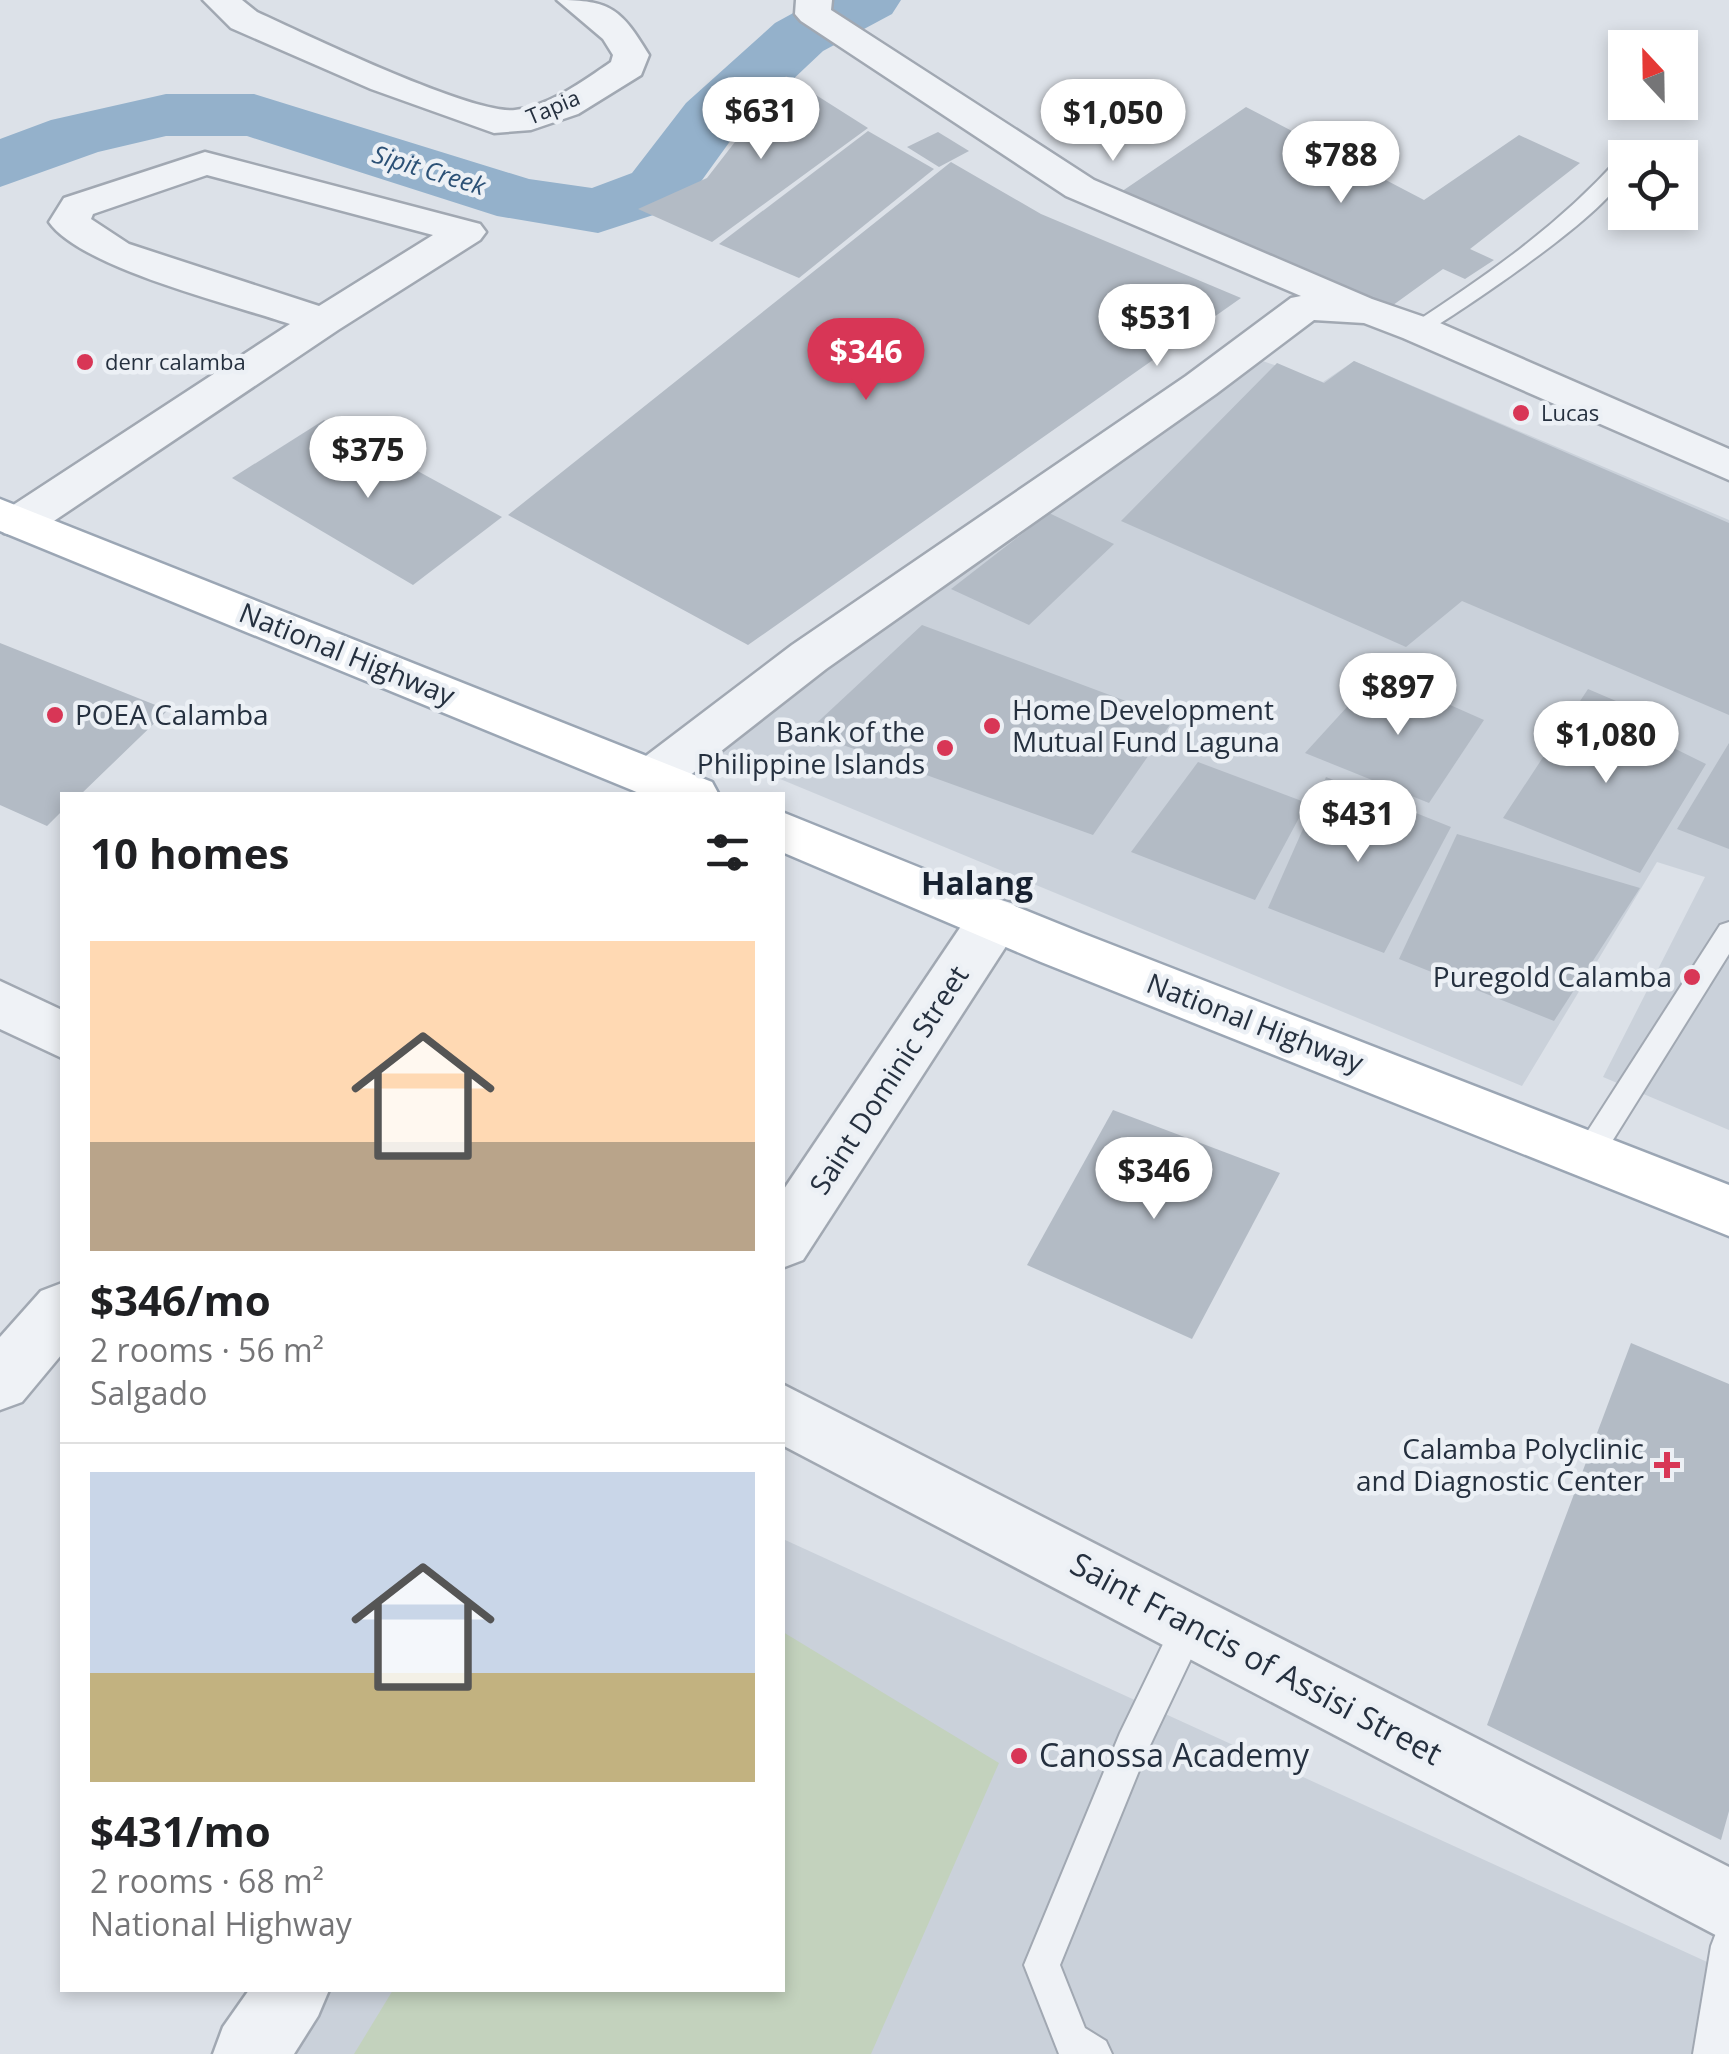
<!DOCTYPE html>
<meta charset="utf-8">
<style>
:root{--surface:#fff;--page:#f2f2f2;--text:#202124;--muted:#757577;--line:#e0e0e0;--accent:#d83656}
body{margin:0;font-family:"Open Sans",sans-serif;background:var(--page);color:var(--text);height:100vh;display:flex;flex-direction:column;font-size:38px;white-space:nowrap}
*{box-sizing:border-box;margin:0}
p{font-size:32px;color:var(--muted)}
.icon{flex:none;width:55px;height:55px;fill:none;stroke:currentColor;stroke-width:2;stroke-linecap:round;stroke-linejoin:round}
.map{position:relative;flex:1;overflow:hidden}
.side{position:absolute;left:60px;top:792px;width:725px;height:1200px;display:flex;flex-direction:column;background:var(--surface);border-radius:0px;box-shadow:0 5px 15px #0003}
.side>*{flex:none}
.needle{width:65px;rotate:338deg}
.controls{position:absolute;left:1608px;top:30px;display:grid;gap:20px}
.controls a{display:grid;place-items:center;width:90px;height:90px;border-radius:0px;background:var(--surface);box-shadow:0 5px 15px #0003;font-size:50px}
.price{position:absolute;translate:-50% -85px;padding:0 22px;border-radius:35px;background:#fff;color:#222;font-size:32px;line-height:65px;filter:drop-shadow(0 2px 5px #0008)}
.price::after{content:'';position:absolute;left:50%;top:60px;width:30px;height:22px;margin-left:-15px;background:inherit;clip-path:polygon(0 0,100% 0,50% 100%)}
.price.selected{background:var(--accent);color:#fff}
ul{padding:0;list-style:none}
li{display:grid;align-content:center;gap:20px;height:530px;padding:0 30px}
li+li{border-top:2px solid var(--line)}
li span{display:grid;place-items:center;height:310px;border-radius:0px;color:#555}
li>.icon{margin-inline-start:auto}
span .icon{width:180px;height:180px;fill:#fffc;stroke-width:1}
li b{font-size:42px}
h2{display:flex;justify-content:space-between;align-items:center;height:120px;padding:0 30px;font-size:42px}
.map>svg:first-child{display:block}
.built{fill:#cad1da}
.green{fill:#c3d2bd}
.lines{fill:none;stroke-linecap:round;stroke-linejoin:round}
.river{fill:#94b1cb;fill-rule:evenodd}
.building{fill:#b3bbc5}
.lane-casing{stroke:#a1a8b2;stroke-width:4}
.street-casing{stroke:#a1a8b2;stroke-width:5}
.primary-casing{stroke:#9ba6b4;stroke-width:5}
.lane{fill:#eff2f6;fill-rule:evenodd}
.street{fill:#eff2f6;fill-rule:evenodd}
.primary{fill:#fff;fill-rule:evenodd}
.poi-dot{fill:#d83656;stroke:#ecf0f5;stroke-width:4}
.labels{text-anchor:middle;stroke-width:9;stroke-linejoin:round;paint-order:stroke}
.far-street-label{font-size:22px;fill:#25303f;stroke:#ecf0f5}
.far-poi-label{font-size:22px;fill:#25303f;stroke:#ecf0f5;text-anchor:start}
.far-water-label{font-size:25px;font-style:italic;fill:#2c5176;stroke:#ecf0f5}
.street-label{font-size:28px;fill:#25303f;stroke:#ecf0f5}
.poi-label{font-size:28px;fill:#25303f;stroke:#ecf0f5;text-anchor:end}
.quarter-label{font-size:32px;font-weight:bold;fill:#172130;stroke:#ecf0f5}
.near-street-label{font-size:32px;fill:#25303f;stroke:#ecf0f5}
.near-poi-label{font-size:32px;fill:#25303f;stroke:#ecf0f5;text-anchor:start}
</style>
<div class="map">
<svg width="1729" height="2054" viewBox="0 0 1729 2054">
<rect width="100%" height="100%" fill="#dce1e8"/>
<g class="built">
<polygon points="1240,353 1323,382 1354,361 1729,520 1729,1130 1603,1077 1705,877 1657,862 1522,1086 717,753"/>
<polygon points="783,1539 1729,1972 1729,2054 247,2054 288,1990 782,1990"/>
</g>
<polygon class="green" points="783,1632 999,1763 871,2054 354,2054 393,1990 782,1990"/>
<g class="lines">
<polygon class="river" points="817,0 901,0 892,14 823,51 736,133 684,205 598,233 497,216 247,136 166,136 98,152 0,187 0,139 51,120 166,94 254,94 529,179 592,188 632,173 686,103 775,23"/>
</g>
<g class="building">
<polygon points="786,76 868,128 712,242 638,209 707,178"/>
<polygon points="1246,107 1424,200 1519,135 1580,163 1470,249 1494,260 1465,279 1443,269 1389,308 1115,196"/>
<polygon points="868,131 934,169 799,278 719,244"/>
<polygon points="938,132 969,151 939,167 907,147"/>
<polygon points="951,162 1041,214 1241,298 748,645 508,515"/>
<polygon points="1354,361 1729,523 1729,715 1462,601 1406,647 1121,521 1277,363 1324,383"/>
<polygon points="324,420 502,517 413,585 232,478"/>
<polygon points="1049,513 1114,544 1029,625 951,589"/>
<polygon points="922,625 1174,719 1093,835 807,732"/>
<polygon points="0,643 168,710 80,795 62,795 62,811 47,826 0,805"/>
<polygon points="1378,673 1484,720 1429,803 1305,753"/>
<polygon points="1588,689 1630,707 1625,724 1706,764 1640,873 1503,818"/>
<polygon points="1729,743 1729,849 1677,829"/>
<polygon points="1198,762 1307,803 1255,900 1131,852"/>
<polygon points="1326,777 1451,827 1384,953 1268,908"/>
<polygon points="1457,834 1640,888 1554,1021 1399,959"/>
<polygon points="1113,1110 1280,1173 1192,1339 1027,1265"/>
<polygon points="1631,1343 1729,1384 1729,1811 1721,1840 1487,1725"/>
</g>
<g class="lines">
<g class="lane-casing">
<g id="lane">
<path d="M1626 158C1625 162 1626 167 1625 172 1616 209 1462 310 1425 333H1411L1408 329 1411 325C1486 276 1558 226 1618 159Z"/>
<polygon points="1729,922 1729,954 1598,1164 1588,1167 1578,1164 1574,1155 1578,1146 1720,925"/>
<polygon points="1190,1609 1202,1613 1207,1625 1145,1756 1060,1965 1085,2028 1106,2041 1112,2054 1059,2054 1024,1965 1120,1733 1178,1613"/>
<polygon points="1729,1928 1729,2054 1693,2054 1711,1946 1716,1933"/>
</g>
</g>
<g class="street-casing">
<g id="street">
<path d="M203 0H242L257 12C305 34 472 115 515 110 550 106 583 81 611 62L613 55 603 39 557 0C611 0 621 9 649 55L641 75 578 114 531 130 494 133 371 89 231 28Z"/>
<polygon points="796,0 832,0 831,10 1094,180 1372,299 1433,320 1729,449 1729,480 1403,338 1364,323 1314,320 1216,394 826,669 670,791 657,795 634,791 627,778 634,765 792,645 1186,376 1291,298 1301,296 1066,196 801,21 795,14"/>
<path d="M205 152 480 224 486 232 480 240 338 330 36 533 20 537 4 533 0 518 4 511 290 324C234 305 81 268 49 222L64 198ZM207 175 433 235 319 306 129 244 91 219 93 214Z"/>
<polygon points="995,898 1014,904 1021,919 1014,934 803,1260 782,1268 782,1192 976,904"/>
<polygon points="0,981 62,1010 62,1058 0,1029"/>
<polygon points="62,1283 62,1354 22,1402 0,1410 0,1337 41,1291"/>
<polygon points="782,1384 1729,1867 1729,1942 782,1445"/>
<polygon points="249,1990 329,1990 318,2016 294,2054 213,2054 223,2027"/>
</g>
</g>
<g class="primary-casing">
<g id="primary">
<polygon points="0,499 712,782 719,795 644,795 0,531"/>
<polygon points="782,812 1079,932 1729,1185 1729,1236 1041,962 782,852"/>
</g>
</g>
<use href="#lane" class="lane"/>
<use href="#street" class="street"/>
<use href="#primary" class="primary"/>
</g>
<g class="poi-dot">
<circle cx="85" cy="362" r="10"/>
<circle cx="1521" cy="413" r="10"/>
<circle cx="55" cy="715" r="10"/>
<circle cx="992" cy="726" r="10"/>
<circle cx="945" cy="748" r="10"/>
<circle cx="1692" cy="977" r="10"/>
<path d="M1662 1450h10v10h10v10h-10v10h-10v-10h-10v-10h10z"/>
<circle cx="1019" cy="1756" r="10"/>
</g>
<g class="labels">
<g class="far-street-label">
<text transform="translate(553 107) rotate(-23)" y="8">Tapia</text>
</g>
<g class="far-poi-label">
<text x="105" y="370">denr calamba</text>
<text x="1541" y="421">Lucas</text>
</g>
<g class="far-water-label">
<text transform="translate(429 170) rotate(17)" y="9">Sipit Creek</text>
</g>
<g class="street-label">
<text transform="translate(347 654) rotate(22)" y="10">National Highway</text>
<text transform="translate(1255 1023) rotate(21)" y="10">National Highway</text>
<text transform="translate(889 1080) rotate(-57)" y="10">Saint Dominic Street</text>
</g>
<g class="poi-label">
<text x="1012" y="720" text-anchor="start">Home Development<tspan x="1012" dy="32">Mutual Fund Laguna</tspan></text>
<text x="75" y="725" text-anchor="start">POEA Calamba</text>
<text x="925" y="742">Bank of the<tspan x="925" dy="32">Philippine Islands</tspan></text>
<text x="1672" y="987">Puregold Calamba</text>
<text x="1644" y="1459">Calamba Polyclinic<tspan x="1644" dy="32">and Diagnostic Center</tspan></text>
</g>
<g class="quarter-label">
<text x="977" y="895">Halang</text>
</g>
<g class="near-street-label">
<text transform="translate(1256 1659) rotate(28)" y="11">Saint Francis of Assisi Street</text>
</g>
<g class="near-poi-label">
<text x="1039" y="1767">Canossa Academy</text>
</g>
</g>
</svg>
<div class="controls">
<a><svg class="needle" viewBox="-14 -14 28 28"><path d="M0-13l5 13h-10z" fill="#e53935"/><path d="M0 13l5-13h-10z" fill="#757577"/></svg></a>
<a><svg class="icon" aria-label="locate" viewBox="0 0 24 24"><circle cx="12" cy="12" r="6"/><path d="M12 2v4M12 18v4M2 12h4M18 12h4"/></svg></a>
</div>
<b class="price" style="left:761px;top:162px">$631</b>
<b class="price" style="left:1113px;top:164px">$1,050</b>
<b class="price" style="left:1341px;top:206px">$788</b>
<b class="price" style="left:1157px;top:369px">$531</b>
<b class="price selected" style="left:866px;top:403px">$346</b>
<b class="price" style="left:368px;top:501px">$375</b>
<b class="price" style="left:1398px;top:738px">$897</b>
<b class="price" style="left:1606px;top:786px">$1,080</b>
<b class="price" style="left:1358px;top:865px">$431</b>
<b class="price" style="left:1154px;top:1222px">$346</b>
<section class="side">
<h2>10 homes<svg class="icon" aria-label="filters" viewBox="0 0 24 24"><path d="M4 7h16M4 17h16"/><circle cx="9" cy="7" r="2"/><circle cx="15" cy="17" r="2"/></svg></h2>
<ul>
<li><span style="background:linear-gradient(#ffd9b3 65%,#b9a48a 0)"><svg class="icon" aria-label="home" viewBox="0 0 24 24"><path d="M3 11l9-7 9 7M6 9v11h12V9"/></svg></span><div><b>$346/mo</b><p>2 rooms · 56 m²</p><p>Salgado</p></div></li>
<li><span style="background:linear-gradient(#c9d6e8 65%,#c2b280 0)"><svg class="icon" aria-label="home" viewBox="0 0 24 24"><path d="M3 11l9-7 9 7M6 9v11h12V9"/></svg></span><div><b>$431/mo</b><p>2 rooms · 68 m²</p><p>National Highway</p></div></li>
</ul>
</section>
</div>
